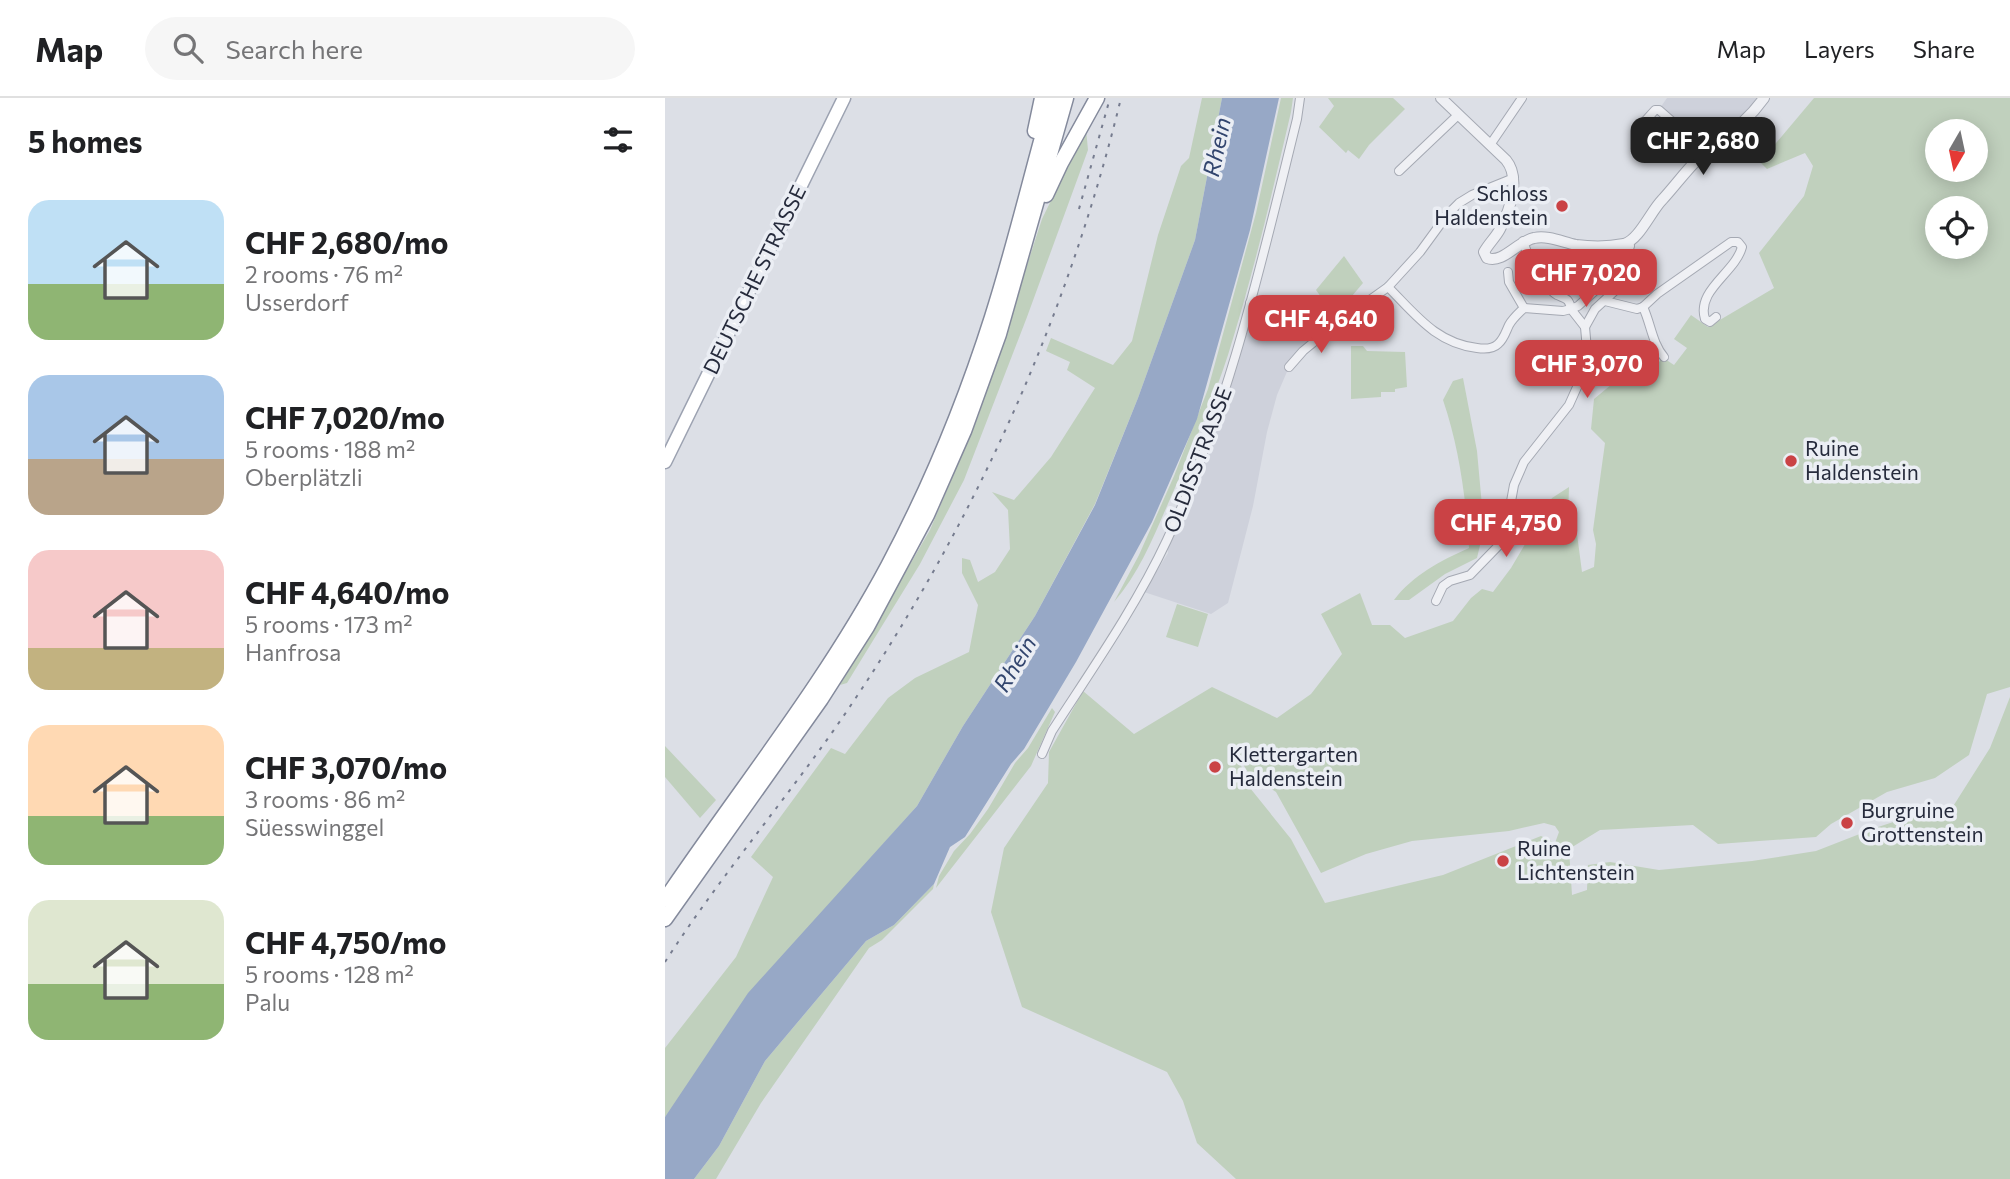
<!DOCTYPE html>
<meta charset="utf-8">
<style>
:root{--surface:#fff;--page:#f6f6f6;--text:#202124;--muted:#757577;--line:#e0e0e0;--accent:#ca4245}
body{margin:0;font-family:Commissioner,sans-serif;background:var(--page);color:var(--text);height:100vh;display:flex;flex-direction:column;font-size:26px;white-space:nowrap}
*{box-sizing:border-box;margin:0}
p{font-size:23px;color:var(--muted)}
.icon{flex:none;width:38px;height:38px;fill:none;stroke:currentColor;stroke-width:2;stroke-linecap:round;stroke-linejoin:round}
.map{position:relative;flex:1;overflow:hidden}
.drawer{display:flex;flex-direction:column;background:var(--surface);width:665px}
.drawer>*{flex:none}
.needle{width:46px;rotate:189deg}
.buttons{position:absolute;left:1260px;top:21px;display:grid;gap:14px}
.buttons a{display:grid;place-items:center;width:63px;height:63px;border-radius:50%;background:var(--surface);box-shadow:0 4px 18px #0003;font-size:35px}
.price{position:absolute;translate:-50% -60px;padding:0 16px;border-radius:14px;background:var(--accent);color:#fff;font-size:23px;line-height:46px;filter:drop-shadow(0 2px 4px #0008)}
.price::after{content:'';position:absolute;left:50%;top:42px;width:21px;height:16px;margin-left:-10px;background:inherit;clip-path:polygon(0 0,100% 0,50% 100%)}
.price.current{background:#222;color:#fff}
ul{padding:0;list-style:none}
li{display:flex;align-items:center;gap:21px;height:175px;padding:0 28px}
li span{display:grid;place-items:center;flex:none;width:196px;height:140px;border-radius:21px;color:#555}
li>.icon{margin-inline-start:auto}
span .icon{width:84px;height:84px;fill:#fffc;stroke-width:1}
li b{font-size:30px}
h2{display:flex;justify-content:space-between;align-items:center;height:84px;padding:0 28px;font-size:30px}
header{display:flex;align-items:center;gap:42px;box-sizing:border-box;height:98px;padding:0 35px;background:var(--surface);border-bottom:2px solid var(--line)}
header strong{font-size:33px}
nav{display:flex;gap:38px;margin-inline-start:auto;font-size:24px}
.search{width:490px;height:63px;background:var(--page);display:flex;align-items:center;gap:18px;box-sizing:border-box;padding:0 24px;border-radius:38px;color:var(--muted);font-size:26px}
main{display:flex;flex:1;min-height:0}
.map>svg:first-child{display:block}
.built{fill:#ced1db}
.green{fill:#c0d0bd;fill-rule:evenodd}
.water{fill:#97a8c6}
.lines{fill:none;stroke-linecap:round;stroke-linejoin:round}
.minor-casing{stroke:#a5a9b3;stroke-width:10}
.tertiary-casing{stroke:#a5a9b3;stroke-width:12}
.primary-casing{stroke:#9ca2b1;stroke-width:15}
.motorway-casing{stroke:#848a9c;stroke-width:17}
.minor{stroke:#eff0f4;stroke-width:8}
.tertiary{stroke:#eff0f4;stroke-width:10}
.primary{stroke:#fff;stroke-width:12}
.motorway{stroke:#fff;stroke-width:14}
.rail{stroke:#767c8f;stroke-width:2;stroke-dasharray:3.5 7;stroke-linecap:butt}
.poi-dot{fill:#ca4245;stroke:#ebeef4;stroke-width:2.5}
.labels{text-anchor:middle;stroke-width:7;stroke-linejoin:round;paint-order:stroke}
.poi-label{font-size:21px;fill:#262b3c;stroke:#ebeef4;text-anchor:start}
.street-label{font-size:21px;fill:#262b3c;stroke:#ebeef4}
.water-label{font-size:23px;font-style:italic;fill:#32456e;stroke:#ebeef4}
</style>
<header>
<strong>Map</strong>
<div class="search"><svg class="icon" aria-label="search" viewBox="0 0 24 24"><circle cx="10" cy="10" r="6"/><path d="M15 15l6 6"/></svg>Search here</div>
<nav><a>Map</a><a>Layers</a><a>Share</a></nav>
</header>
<main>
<section class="drawer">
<h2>5 homes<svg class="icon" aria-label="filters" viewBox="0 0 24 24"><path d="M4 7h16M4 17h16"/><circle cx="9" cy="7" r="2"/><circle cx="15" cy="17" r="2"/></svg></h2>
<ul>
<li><span style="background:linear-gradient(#bfe0f5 60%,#8fb573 0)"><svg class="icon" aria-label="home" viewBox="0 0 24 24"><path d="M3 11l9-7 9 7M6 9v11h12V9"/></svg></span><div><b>CHF 2,680/mo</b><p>2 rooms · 76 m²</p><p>Usserdorf</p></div></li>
<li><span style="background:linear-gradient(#a9c7e8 60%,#b9a48a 0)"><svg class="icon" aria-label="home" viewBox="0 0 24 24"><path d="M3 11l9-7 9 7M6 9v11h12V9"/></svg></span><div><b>CHF 7,020/mo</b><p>5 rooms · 188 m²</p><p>Oberplätzli</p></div></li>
<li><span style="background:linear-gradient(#f6c9c9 70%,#c2b280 0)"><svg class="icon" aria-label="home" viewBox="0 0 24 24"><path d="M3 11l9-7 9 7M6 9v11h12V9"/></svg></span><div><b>CHF 4,640/mo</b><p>5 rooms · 173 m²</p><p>Hanfrosa</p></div></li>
<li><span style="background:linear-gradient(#ffd9b3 65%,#8fb573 0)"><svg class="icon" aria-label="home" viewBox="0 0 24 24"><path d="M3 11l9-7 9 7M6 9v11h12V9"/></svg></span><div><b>CHF 3,070/mo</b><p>3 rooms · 86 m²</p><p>Süesswinggel</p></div></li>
<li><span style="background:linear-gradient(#dfe7d0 60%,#8fb573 0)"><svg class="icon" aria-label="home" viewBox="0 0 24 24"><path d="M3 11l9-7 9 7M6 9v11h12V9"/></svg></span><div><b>CHF 4,750/mo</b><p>5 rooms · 128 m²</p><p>Palu</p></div></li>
</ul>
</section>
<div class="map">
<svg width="1345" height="1081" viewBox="0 0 1345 1081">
<rect width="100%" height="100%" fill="#dcdfe6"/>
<g class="built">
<polygon points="1002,0 1094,0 1078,20 1041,48 995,10"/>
<polygon points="588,209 654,223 657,235 624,269 612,297 602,334 588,408 563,505 546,516 479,494 503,455 502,445"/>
</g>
<g class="green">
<polygon points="537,0 557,0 530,142 473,300 430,406 370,518 298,628 252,708 181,788 0,1019 0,950 71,859 108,779 86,759 166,650 180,656 223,600 250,580 304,554 313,507 297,475 297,460 305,462 313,484 330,474 345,451 343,412 327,394 349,402 386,359 430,290 402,272 405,264 381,253 386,240 448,267 467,243 493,137 516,68 524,60"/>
<path d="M616 0H628L626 14C607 96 588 177 563 257 548 303 528 348 509 392 492 430 477 472 449 504L474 457 509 378 543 291 591 115Z"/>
<polygon points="663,0 728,0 740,11 704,47 694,61 683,52 681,55 654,29 669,8"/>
<path d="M1149 0H1345V589L1322 596 1304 657 1270 680 1222 694 1166 726 1151 739 1053 746 1028 727 935 732 904 751 907 797 922 792 923 767 945 764 994 772 1087 763 1151 753 1210 730 1262 713 1287 710 1325 650 1345 599V1081H571L532 1045 518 1003 502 974 357 909 326 814 339 750 383 685 384 654 418 593 469 636 547 589 612 620 646 596 677 556 656 516 695 495 707 527H725L740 540 788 523 806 500 817 491 828 494 846 470 887 400 904 389 903 421 912 436 917 474 929 469 931 446 928 432 940 345 926 331 929 301 947 286 987 277 997 259 1009 267 1022 250 1009 241 1026 217 1043 229 1109 190 1094 155 1139 98 1148 68 1140 55 1102 71 1095 64ZM1272 33H1311V72H1272ZM1272 110H1311V149H1272ZM571 655 584 676 611 694 656 775 701 756 747 743 844 733 879 725 890 728 894 734 890 745 876 738 778 777 660 805 626 741 585 690Z"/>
<polygon points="421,31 423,52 362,219 299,382 255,466 182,585 175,587 265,432 313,319 377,121"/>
<polygon points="679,158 698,185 670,218 651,192"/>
<polygon points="686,248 698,248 702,253 740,254 742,289 730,291 730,294 716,294 716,299 686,301"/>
<path d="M798 280 812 353 819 430 812 460 780 476 744 502H729C748 477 775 463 804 450 801 400 794 349 778 302L788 283Z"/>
<polygon points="512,506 543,516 533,549 501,539"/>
<polygon points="387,610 390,614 366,668 271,790 274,778 289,753 305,736 323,711 350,665 363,650"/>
<polygon points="0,648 51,702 35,720 0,679"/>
<polygon points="269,786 268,791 217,842 204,850 96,1005 51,1081 29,1081 54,1048 100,963 201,843 229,827"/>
</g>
<polygon class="water" points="557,0 614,0 585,132 532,321 487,424 411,564 359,651 346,666 300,739 285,749 269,786 229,827 201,843 100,963 54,1048 29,1081 0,1081 0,1019 83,895 252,708 298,628 370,518 430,407 473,300 530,142"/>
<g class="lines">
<g class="minor-casing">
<g id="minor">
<polyline points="981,22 990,12 994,12 1042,54"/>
<polyline points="825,47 857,0"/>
<polyline points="734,73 793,17"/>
<polyline points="843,174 844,184 859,210"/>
<path d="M723 189C751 217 771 245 812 250 819 251 828 251 833 246 839 241 841 233 844 227 848 220 854 215 859 210L898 213 906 211C904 200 901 201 892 197 887 194 882 188 879 184 869 172 863 158 858 143"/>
<polyline points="940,203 972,211 978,209"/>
<polyline points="585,205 671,226"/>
<path d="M978 209 992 196 1066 144H1073L1077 149C1070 175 1031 192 1040 221L1045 224 1051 219"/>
<path d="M978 209C986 226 987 245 999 259"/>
<polyline points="920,229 930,211 954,189 958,180 960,163 965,148 964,144"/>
<polyline points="624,269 638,253 671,226 723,189 755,154 782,117 794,105 807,97 849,80"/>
<polyline points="771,503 778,488 785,483 805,477 839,442 849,387 859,364 904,307 917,278 923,263 920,229 906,211 913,208 932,191"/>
<path d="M377 656 387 633C427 571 470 510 502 442 565 306 596 166 632 21L635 0"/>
</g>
</g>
<g class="tertiary-casing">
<path id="tertiary" d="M776 0 841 62C856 80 845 112 835 131 831 139 824 145 819 154L822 160C838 166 853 143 869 140 883 137 897 144 911 147 926 149 944 149 959 146 974 142 986 113 997 102 1010 88 1022 71 1036 58 1060 37 1079 28 1099 0"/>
</g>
<g class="primary-casing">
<polyline id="primary" points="0,364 179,0"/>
</g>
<g class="motorway-casing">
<g id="motorway">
<polyline points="370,33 377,0"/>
<polyline points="381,97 396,65 432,0"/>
<path d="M0 802C75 691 160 586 223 468 265 389 300 304 327 219 350 147 367 73 388 0"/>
<polyline points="0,821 156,601 202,529 262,417 299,333 334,236 401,0"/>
</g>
</g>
<use href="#minor" class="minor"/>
<use href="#tertiary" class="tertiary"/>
<use href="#primary" class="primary"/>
<use href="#motorway" class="motorway"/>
<g class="rail">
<polyline points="414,111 445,0"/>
<path d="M0 864C57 775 127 695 186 607 310 423 404 215 456 0"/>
</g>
</g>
<g class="poi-dot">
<circle cx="897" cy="108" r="7"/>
<circle cx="1126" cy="363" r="7"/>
<circle cx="550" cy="669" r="7"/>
<circle cx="1182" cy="725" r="7"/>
<circle cx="838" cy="763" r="7"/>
</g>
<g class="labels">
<g class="poi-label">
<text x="883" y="103" text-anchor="end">Schloss<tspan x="883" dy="24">Haldenstein</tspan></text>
<text x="1140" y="358">Ruine<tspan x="1140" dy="24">Haldenstein</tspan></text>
<text x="564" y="664">Klettergarten<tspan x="564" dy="24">Haldenstein</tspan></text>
<text x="1196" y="720">Burgruine<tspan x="1196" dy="24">Grottenstein</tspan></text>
<text x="852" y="758">Ruine<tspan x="852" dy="24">Lichtenstein</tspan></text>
</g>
<g class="street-label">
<text transform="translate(90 182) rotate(-64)" y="7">DEUTSCHE STRASSE</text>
<text transform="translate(533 362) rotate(-69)" y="7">OLDISSTRASSE</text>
</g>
<g class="water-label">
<text transform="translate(552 49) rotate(-78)" y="8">Rhein</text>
<text transform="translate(350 566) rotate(-59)" y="8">Rhein</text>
</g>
</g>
</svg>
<div class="buttons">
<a><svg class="needle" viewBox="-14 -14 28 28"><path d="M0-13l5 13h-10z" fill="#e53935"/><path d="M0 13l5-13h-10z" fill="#757577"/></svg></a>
<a><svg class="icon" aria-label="locate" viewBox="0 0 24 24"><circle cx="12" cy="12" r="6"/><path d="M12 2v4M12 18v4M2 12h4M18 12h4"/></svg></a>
</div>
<b class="price current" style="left:1038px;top:79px">CHF 2,680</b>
<b class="price" style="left:921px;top:211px">CHF 7,020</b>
<b class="price" style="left:656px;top:257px">CHF 4,640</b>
<b class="price" style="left:922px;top:302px">CHF 3,070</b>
<b class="price" style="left:841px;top:461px">CHF 4,750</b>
</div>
</main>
